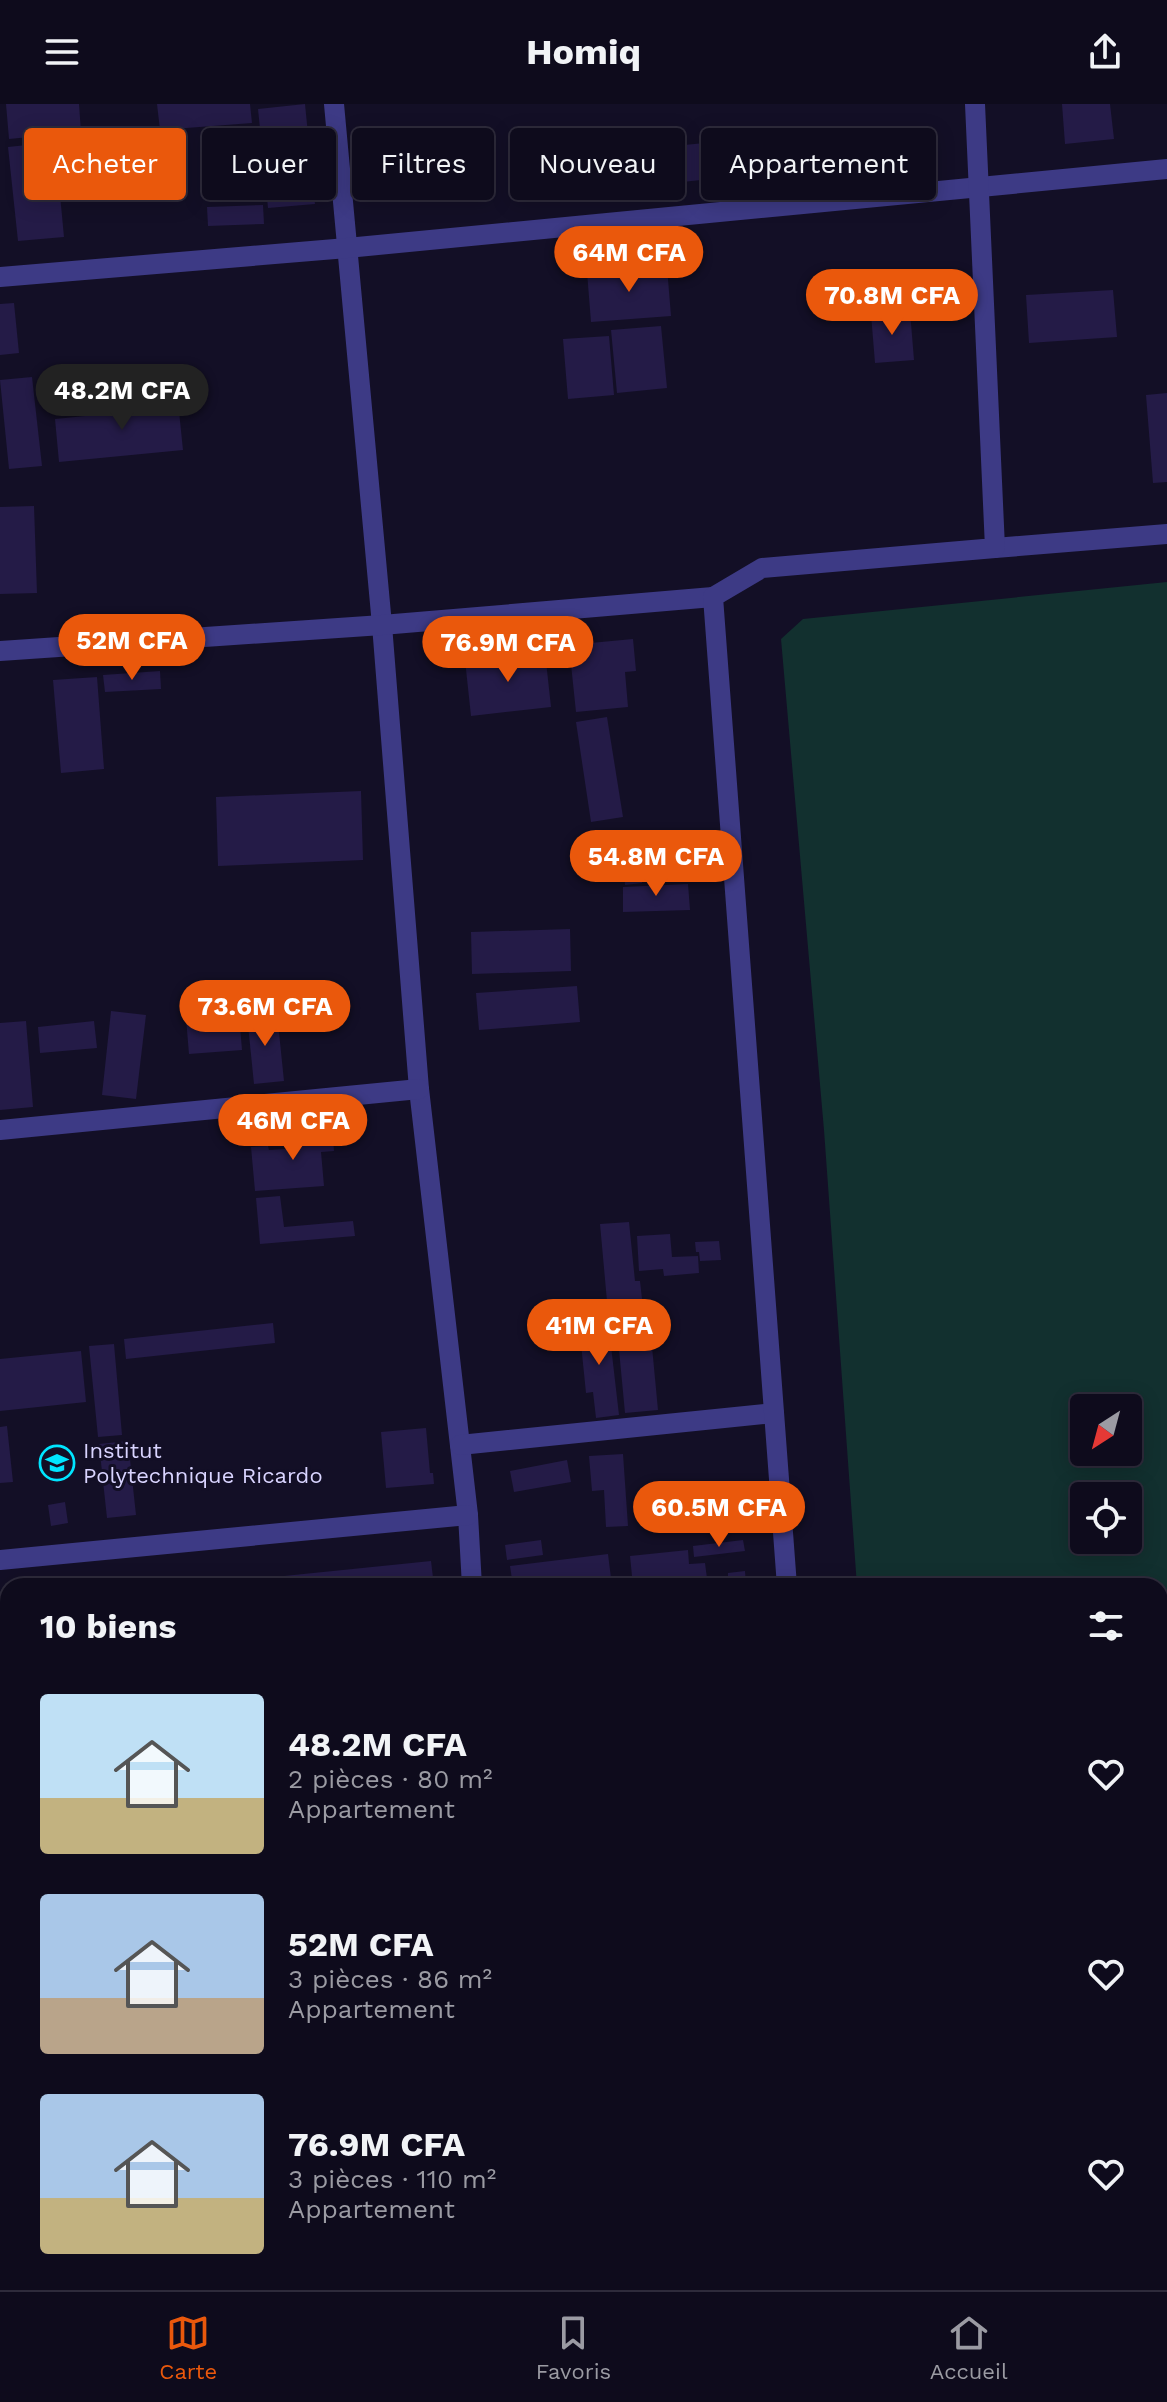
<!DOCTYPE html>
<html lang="fr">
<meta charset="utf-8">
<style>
:root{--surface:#0e0b1c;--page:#171425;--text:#f1f3f6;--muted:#9b9ba3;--line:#2e2b3b;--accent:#ea580c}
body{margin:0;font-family:"Work Sans",sans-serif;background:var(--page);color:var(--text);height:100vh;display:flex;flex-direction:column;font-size:30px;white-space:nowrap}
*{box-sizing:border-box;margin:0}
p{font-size:26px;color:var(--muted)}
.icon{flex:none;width:44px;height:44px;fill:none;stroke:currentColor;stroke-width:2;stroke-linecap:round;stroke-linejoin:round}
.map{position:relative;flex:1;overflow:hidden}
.details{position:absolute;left:0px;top:1474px;width:1168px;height:712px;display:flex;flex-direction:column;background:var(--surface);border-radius:24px 24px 0 0;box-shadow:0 4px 20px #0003,0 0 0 2px var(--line)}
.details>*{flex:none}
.top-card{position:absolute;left:24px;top:24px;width:1120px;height:72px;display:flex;gap:16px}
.needle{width:52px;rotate:216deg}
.controls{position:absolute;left:1070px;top:1290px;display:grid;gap:16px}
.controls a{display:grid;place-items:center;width:72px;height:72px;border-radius:8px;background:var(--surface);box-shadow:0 4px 20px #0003,0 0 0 2px var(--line);font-size:40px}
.price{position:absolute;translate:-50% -68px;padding:0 18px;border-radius:28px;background:var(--accent);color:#fff;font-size:26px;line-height:52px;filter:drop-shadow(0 2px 4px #0008)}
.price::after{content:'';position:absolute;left:50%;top:48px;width:24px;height:18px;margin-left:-12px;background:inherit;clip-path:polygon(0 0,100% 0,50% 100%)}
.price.active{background:#222;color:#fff}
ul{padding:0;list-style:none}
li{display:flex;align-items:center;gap:24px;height:200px;padding:0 40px}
li span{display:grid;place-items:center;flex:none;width:224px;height:160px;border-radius:8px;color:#555}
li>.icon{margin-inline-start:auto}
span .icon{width:96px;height:96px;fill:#fffc;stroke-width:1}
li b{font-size:34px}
h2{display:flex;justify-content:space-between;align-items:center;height:96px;padding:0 40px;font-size:34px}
.tag{padding:0 28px;border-radius:8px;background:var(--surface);box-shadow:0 4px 20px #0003,0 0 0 2px var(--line);font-size:28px;line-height:72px}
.tag.active{background:var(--accent);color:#fff}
header{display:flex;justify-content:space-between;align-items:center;height:104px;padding:0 40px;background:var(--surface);font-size:36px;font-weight:700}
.dock{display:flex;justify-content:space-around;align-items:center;height:112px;border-top:2px solid var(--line);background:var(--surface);font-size:22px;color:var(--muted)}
.dock a{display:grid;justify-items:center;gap:4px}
.dock .active{color:var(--accent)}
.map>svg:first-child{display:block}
.green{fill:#12302f;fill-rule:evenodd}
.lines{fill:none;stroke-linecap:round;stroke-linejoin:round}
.stream{stroke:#0c2248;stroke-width:10}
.building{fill:#241b47}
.minor{stroke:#3d3a85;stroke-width:20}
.major{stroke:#c25bff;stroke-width:20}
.labels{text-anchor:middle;stroke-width:6;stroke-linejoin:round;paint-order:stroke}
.poi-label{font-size:22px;fill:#d9d4ff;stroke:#130f26;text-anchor:start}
</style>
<header><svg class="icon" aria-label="menu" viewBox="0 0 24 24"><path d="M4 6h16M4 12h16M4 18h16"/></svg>Homiq<svg class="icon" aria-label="share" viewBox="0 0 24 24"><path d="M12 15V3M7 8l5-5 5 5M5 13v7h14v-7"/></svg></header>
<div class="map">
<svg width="1167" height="2186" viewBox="0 0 1167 2186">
<rect width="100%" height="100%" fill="#130f26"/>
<path class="green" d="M1167 478V1729H1160V1482H857L824 1026 781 535 803 515ZM1084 1304H1128V1348H1084ZM1084 1392H1128V1436H1084Z"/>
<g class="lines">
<polyline class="stream" points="842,2178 845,2186"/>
</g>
<g class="building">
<polygon points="6,0 79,0 81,28 9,35"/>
<polygon points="157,0 250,0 252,19 160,26"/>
<polygon points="305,0 315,100 268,104 258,5"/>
<polygon points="1062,0 1110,0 1114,35 1065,40"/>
<polygon points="725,37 729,73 617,85 613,48"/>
<polygon points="55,38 64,133 18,137 8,43"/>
<polygon points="227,49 231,94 205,96 202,51"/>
<polygon points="263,101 264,120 208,122 207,103"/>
<polygon points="667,163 671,212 591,218 587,168"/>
<polygon points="1113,186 1117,233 1029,239 1026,191"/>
<polygon points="14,199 19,249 0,251 0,200"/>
<polygon points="910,207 914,256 875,259 871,210"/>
<polygon points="661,222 667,284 617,289 611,226"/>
<polygon points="609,232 614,291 568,295 563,235"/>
<polygon points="32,273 42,362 9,365 0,276"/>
<polygon points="177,288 183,346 59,358 55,315 145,306 144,292"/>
<polygon points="1167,289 1167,378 1153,379 1146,291"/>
<polygon points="34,402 37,489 0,490 0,403"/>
<polygon points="633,535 636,567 625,568 628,603 576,608 569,541"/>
<polygon points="545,548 551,603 471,612 465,556"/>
<polygon points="160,567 161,585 105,588 103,571"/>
<polygon points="97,573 104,665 61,669 53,576"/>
<polygon points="607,613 623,713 591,718 576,618"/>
<polygon points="361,687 363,756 218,762 216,693"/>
<polygon points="640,750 642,779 625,781 623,752"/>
<polygon points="688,780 690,806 623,808 623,783"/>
<polygon points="570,825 571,867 472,870 471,828"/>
<polygon points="577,882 580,918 479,926 476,889"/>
<polygon points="238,897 242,946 189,950 185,902"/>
<polygon points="111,907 146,911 136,995 102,991"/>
<polygon points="277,909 284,977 254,980 247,911"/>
<polygon points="26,917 33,1003 0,1006 0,919"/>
<polygon points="94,917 97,944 40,949 38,923"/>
<polygon points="332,1022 334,1047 321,1048 324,1082 255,1087 251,1043 268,1042 269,1046 302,1044 300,1024"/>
<polygon points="280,1092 284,1123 353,1117 355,1132 260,1140 256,1094"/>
<polygon points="629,1118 635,1177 640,1177 642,1195 607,1197 600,1120"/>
<polygon points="670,1130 672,1153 698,1152 699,1169 664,1172 663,1165 639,1167 637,1132"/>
<polygon points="719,1137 721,1156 700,1157 699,1148 696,1148 695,1138"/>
<polygon points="649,1211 658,1306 625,1309 616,1214"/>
<polygon points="608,1216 619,1311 596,1314 593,1288 586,1289 579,1220"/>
<polygon points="273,1219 275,1239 126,1255 124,1235"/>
<polygon points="114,1240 122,1331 98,1333 89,1242"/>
<polygon points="81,1247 86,1298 0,1307 0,1255"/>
<polygon points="7,1322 13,1378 0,1379 0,1323"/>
<polygon points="426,1324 430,1369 433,1369 434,1380 386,1384 381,1328"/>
<polygon points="128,1337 136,1411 107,1414 99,1340"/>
<polygon points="623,1350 628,1422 606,1423 604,1386 592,1387 589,1352"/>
<polygon points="567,1356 571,1378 514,1388 510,1367"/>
<polygon points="65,1398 68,1419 51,1422 48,1401"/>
<polygon points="541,1436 543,1451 507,1456 505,1441"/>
<polygon points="743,1436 745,1447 694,1453 693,1442"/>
<polygon points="688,1446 689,1460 705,1459 708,1482 633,1482 630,1452"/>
<polygon points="608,1450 612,1482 513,1482 510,1462"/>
<polygon points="431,1457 434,1482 285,1482 284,1472"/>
<polygon points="745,1467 746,1481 728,1482 728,1469"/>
<polygon points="232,1473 232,1482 198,1482 197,1476"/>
<polygon points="0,1500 8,1500 8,1548 0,1549"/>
<polygon points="8,1552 8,1586 1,1587 0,1553"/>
<polygon points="0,1684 6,1684 8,1698 8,1805 0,1817"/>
<polygon points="8,2140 8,2178 55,2178 51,2186 1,2186 0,2141"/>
<polygon points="597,2178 745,2178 743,2186 621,2186"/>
</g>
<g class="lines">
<g class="minor">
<polyline points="334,0 382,521 419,985 468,1411 472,1482"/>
<polyline points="0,173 347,144 1167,65"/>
<polyline points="995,444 1167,430"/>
<polyline points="0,547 382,521 713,493"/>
<polyline points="0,1026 419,985"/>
<polyline points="460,1341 774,1309"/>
<polyline points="0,1456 468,1411"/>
<polyline points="787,1482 713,493 762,464 995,444 975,0"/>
<polyline points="542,2178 543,2186"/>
<polyline points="966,2178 966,2186"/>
</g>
<g class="major">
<polyline points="1160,1797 1167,1797"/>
<polyline points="0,1911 8,1910"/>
</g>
</g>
<defs>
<g id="school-ring" transform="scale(1.8)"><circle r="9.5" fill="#130f26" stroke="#00e5ff" stroke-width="1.5"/><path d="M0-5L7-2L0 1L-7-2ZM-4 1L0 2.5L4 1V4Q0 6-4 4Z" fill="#00e5ff"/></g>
</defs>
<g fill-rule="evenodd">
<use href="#school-ring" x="57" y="1359"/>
</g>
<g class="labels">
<g class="poi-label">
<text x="83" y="1354">Institut<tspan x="83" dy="25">Polytechnique Ricardo</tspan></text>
</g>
</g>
</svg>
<div class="controls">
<a><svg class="needle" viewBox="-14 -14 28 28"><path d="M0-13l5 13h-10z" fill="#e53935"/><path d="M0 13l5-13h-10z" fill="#9b9ba3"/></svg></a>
<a><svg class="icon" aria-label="locate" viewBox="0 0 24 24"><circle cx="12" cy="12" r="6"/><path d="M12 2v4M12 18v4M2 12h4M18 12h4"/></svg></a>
</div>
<b class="price" style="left:629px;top:190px">64M CFA</b>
<b class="price" style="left:892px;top:233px">70.8M CFA</b>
<b class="price active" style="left:122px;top:328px">48.2M CFA</b>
<b class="price" style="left:132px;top:578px">52M CFA</b>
<b class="price" style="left:508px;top:580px">76.9M CFA</b>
<b class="price" style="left:656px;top:794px">54.8M CFA</b>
<b class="price" style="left:265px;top:944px">73.6M CFA</b>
<b class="price" style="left:293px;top:1058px">46M CFA</b>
<b class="price" style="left:599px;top:1263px">41M CFA</b>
<b class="price" style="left:719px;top:1445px">60.5M CFA</b>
<div class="top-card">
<a class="tag active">Acheter</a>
<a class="tag">Louer</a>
<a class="tag">Filtres</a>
<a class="tag">Nouveau</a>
<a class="tag">Appartement</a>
</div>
<section class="details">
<h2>10 biens<svg class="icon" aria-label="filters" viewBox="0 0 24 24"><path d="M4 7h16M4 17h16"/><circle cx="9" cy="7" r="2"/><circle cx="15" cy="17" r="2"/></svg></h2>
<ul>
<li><span style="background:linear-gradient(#bfe0f5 65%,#c2b280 0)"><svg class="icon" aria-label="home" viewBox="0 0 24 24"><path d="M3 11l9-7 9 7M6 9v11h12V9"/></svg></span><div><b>48.2M CFA</b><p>2 pièces · 80 m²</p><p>Appartement</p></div><svg class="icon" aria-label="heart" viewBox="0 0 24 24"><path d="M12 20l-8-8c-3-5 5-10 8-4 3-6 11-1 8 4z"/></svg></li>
<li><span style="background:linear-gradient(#a9c7e8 65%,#b9a48a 0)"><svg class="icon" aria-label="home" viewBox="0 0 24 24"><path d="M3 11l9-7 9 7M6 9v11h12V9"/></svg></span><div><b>52M CFA</b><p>3 pièces · 86 m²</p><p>Appartement</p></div><svg class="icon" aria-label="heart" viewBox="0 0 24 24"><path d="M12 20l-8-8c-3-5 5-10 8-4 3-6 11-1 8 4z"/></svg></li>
<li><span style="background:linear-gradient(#a9c7e8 65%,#c2b280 0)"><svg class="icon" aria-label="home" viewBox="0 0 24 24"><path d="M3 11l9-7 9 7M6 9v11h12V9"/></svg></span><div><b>76.9M CFA</b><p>3 pièces · 110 m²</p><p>Appartement</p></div><svg class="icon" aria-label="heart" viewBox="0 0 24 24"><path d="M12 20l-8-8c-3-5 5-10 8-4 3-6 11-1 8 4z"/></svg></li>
</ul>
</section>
</div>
<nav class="dock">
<a class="active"><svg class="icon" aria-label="map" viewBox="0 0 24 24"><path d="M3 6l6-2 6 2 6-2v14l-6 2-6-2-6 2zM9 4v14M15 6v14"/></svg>Carte</a>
<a><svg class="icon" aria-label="saved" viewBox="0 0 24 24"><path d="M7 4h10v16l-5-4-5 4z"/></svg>Favoris</a>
<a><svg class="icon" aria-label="home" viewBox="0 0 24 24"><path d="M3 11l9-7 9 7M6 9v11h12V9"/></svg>Accueil</a>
</nav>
